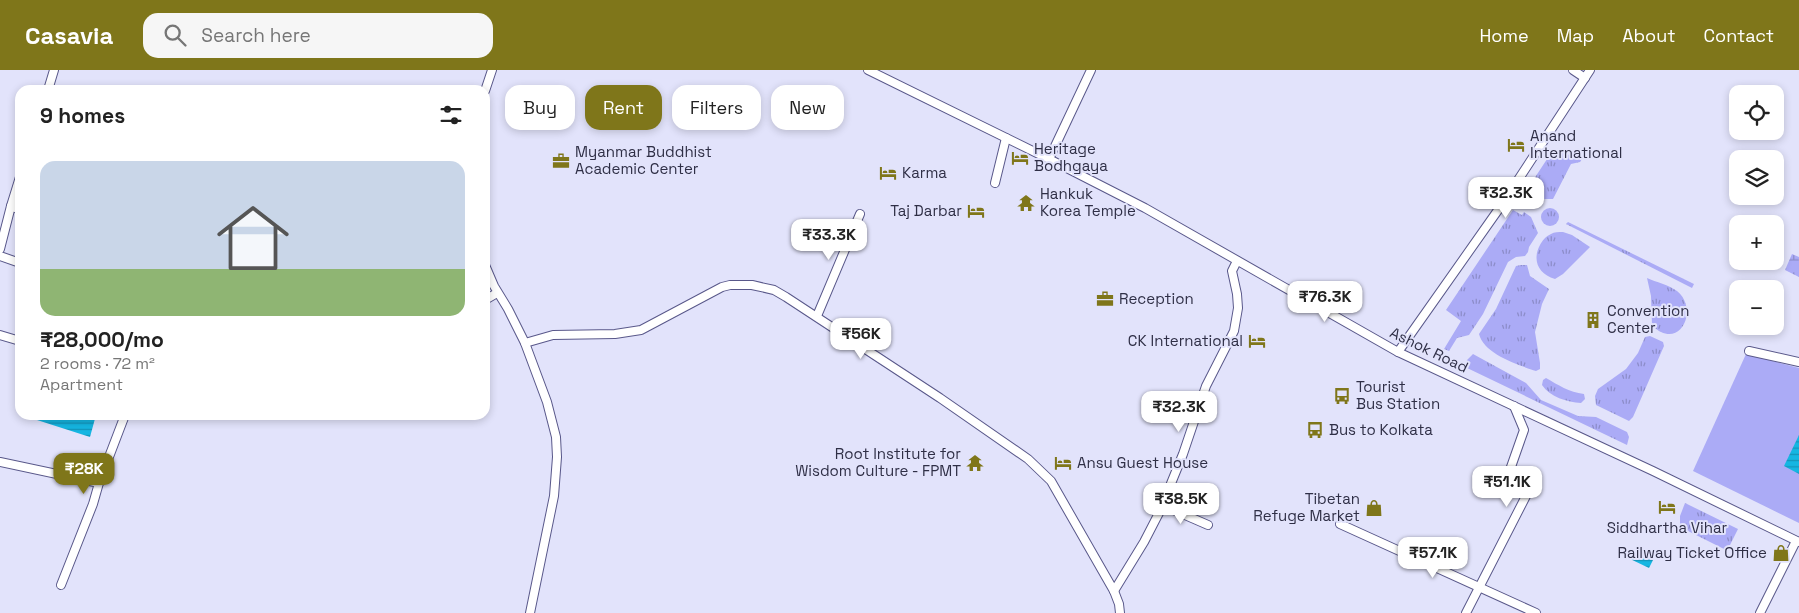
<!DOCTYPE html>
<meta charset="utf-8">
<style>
:root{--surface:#fff;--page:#f6f6f6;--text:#222;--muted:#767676;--line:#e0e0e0;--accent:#7f761a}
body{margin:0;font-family:"Space Grotesk",sans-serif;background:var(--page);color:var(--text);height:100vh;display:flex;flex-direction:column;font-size:19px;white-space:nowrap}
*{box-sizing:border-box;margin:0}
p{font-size:16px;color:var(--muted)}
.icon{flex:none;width:28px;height:28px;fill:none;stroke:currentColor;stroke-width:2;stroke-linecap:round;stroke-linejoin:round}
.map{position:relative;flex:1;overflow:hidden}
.side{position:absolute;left:15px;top:15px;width:475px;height:335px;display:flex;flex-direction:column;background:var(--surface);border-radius:15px;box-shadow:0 2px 8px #0003}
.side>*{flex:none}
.banner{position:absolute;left:505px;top:15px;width:475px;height:45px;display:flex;gap:10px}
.tools{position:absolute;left:1729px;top:15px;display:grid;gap:10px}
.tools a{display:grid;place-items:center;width:55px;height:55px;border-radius:10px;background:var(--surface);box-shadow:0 2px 8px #0003;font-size:25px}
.price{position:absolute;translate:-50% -42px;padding:0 11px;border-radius:10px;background:#fff;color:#222;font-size:16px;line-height:32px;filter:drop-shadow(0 1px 2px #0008)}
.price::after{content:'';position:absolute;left:50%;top:30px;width:15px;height:11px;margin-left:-8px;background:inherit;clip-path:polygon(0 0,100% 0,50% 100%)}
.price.current{background:var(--accent);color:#fff}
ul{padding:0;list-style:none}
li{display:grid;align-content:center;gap:10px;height:265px;padding:0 25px}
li+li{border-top:1px solid var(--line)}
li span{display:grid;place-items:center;height:155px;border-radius:15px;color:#555}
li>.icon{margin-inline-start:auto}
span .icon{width:90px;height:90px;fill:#fffc;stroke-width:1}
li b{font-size:21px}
h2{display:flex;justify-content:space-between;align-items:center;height:60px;padding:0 25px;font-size:21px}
.chip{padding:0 18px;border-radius:15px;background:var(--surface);box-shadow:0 2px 8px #0003;font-size:18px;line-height:45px}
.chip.current{background:var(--accent);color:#fff}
header{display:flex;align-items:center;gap:30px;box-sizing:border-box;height:70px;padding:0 25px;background:var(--accent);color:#fff}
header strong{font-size:24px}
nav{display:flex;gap:28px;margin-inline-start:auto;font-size:18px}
.search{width:350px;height:45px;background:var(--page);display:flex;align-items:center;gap:12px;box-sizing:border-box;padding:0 18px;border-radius:15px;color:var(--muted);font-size:19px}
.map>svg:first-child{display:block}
.grass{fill:url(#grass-tufts)}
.wetland{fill:url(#wetland-marsh)}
.green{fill:#ababf6}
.water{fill:url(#water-rules)}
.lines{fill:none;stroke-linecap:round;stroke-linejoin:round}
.minor-casing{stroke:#59588a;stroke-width:10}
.minor{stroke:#fff;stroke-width:8}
.labels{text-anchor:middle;stroke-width:4;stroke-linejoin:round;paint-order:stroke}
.poi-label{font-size:15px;fill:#2f2f46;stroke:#e2e3fb;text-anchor:start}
.street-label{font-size:15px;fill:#2f2f46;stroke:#e2e3fb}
</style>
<header>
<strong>Casavia</strong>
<div class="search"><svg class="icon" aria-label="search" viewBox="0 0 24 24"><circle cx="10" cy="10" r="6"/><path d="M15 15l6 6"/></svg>Search here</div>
<nav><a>Home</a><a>Map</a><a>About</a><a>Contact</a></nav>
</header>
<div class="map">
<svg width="1799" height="543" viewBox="0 0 1799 543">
<defs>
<pattern id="grass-tufts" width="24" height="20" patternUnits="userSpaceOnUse" patternTransform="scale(1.25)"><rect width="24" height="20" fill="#ababf6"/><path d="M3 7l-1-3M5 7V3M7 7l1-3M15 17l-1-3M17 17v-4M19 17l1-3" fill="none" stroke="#8c8cc9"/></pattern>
<pattern id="wetland-marsh" width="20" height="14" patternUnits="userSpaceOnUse" patternTransform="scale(1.25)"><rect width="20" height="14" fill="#ababf6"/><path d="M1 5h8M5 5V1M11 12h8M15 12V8" fill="none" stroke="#8c8cc9"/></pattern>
<pattern id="water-rules" width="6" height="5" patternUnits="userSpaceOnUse" patternTransform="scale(1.25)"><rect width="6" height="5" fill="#15b6e2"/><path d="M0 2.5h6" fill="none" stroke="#1494b9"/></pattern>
</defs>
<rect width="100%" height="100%" fill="#e2e3fb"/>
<g class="grass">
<polygon points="1553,80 1582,89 1580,92 1571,94 1553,129 1544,129 1537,124 1540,118 1535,115 1533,117 1530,115"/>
<circle cx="1550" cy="147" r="9"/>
<polygon points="1513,140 1522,145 1524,142 1531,147 1538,163 1529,177 1528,182 1525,186 1516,187 1508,192 1483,244 1469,265 1457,268 1449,281 1444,279 1461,251 1446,240"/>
<polygon points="1568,152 1694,214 1692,218 1566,154"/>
<path d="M1563 162 1572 165 1590 177 1563 204 1555 209C1538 204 1532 190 1540 175 1542 171 1546 166 1551 164 1554 162 1559 162 1563 162Z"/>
<path d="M1521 195H1527L1530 206 1549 219 1542 234 1535 262 1540 293V299L1536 301C1518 295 1484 284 1479 264L1496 239 1516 196Z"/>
<path d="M1647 208C1656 212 1669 215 1677 221 1697 237 1684 273 1661 262 1658 261 1654 257 1652 255L1651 226Z"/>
<polygon points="1650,266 1663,272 1664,276 1633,347 1629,351 1596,335 1595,326 1598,319 1626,299 1638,283 1645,267"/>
<polygon points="1473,284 1526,313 1541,330 1578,346 1596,347 1627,362 1629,367 1627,375 1465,297 1467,290"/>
<path d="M1546 308C1558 315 1569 322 1584 324L1585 329 1581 333C1567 332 1550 327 1542 315L1543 310Z"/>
<polygon points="1685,433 1738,459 1730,475 1724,479 1680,457 1680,446"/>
</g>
<polygon class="wetland" points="1792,184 1799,187 1799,207 1785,200"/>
<polygon class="green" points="1746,284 1799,298 1799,453 1693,401"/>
<g class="water">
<polygon points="38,345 96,345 90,367 37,350"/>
<polygon points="1799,365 1799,404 1784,396"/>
<polygon points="1630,479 1653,490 1649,498 1626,487"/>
</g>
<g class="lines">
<g class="minor-casing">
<g id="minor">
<polyline points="868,0 1049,89 1145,138 1398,282 1653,401 1799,472"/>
<polyline points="1573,0 1585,8"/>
<polyline points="48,20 54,0"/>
<polyline points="485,21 492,0"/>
<polyline points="1049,89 1091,0"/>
<polyline points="995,113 1006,68"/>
<polyline points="11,136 20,140"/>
<polyline points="0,179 11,136 20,107"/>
<polyline points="0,186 20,193"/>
<polyline points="485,195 494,216 508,239 525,273 547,332 556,367 557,387 554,426 530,543"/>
<polyline points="485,230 497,223"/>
<polyline points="817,246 860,144"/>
<polyline points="0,265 20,271"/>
<polyline points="525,273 553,265 615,264 641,260 722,217 730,215 752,215 774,220 786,227 940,328 1028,389 1051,411 1114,521 1119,534 1120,543"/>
<polyline points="1749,281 1799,292"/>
<polyline points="1398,282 1503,133 1590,0"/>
<polyline points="0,392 99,413 93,434 61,515"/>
<polyline points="99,413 125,345"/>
<polyline points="1162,435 1208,455"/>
<polyline points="1340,454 1536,543"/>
<polyline points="1114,521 1144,472 1159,443 1183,384 1206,316 1234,261 1238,238 1237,224 1232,201 1237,191"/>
<polyline points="1466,543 1526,426 1505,414 1524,360 1514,336"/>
<polyline points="1760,543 1796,471"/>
</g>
</g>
<use href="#minor" class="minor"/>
</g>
<defs>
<g id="hotel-bare" transform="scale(1.35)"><path d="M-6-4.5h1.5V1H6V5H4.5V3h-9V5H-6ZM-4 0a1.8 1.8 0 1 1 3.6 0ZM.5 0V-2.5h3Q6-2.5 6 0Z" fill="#7f761a" stroke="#e2e3fb" stroke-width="2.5" paint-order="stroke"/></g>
<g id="office-bare" transform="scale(1.35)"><path d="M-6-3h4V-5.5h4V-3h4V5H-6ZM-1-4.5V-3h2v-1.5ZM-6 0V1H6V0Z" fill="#7f761a" stroke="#e2e3fb" stroke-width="2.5" paint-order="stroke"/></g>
<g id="temple-bare" transform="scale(1.35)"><path d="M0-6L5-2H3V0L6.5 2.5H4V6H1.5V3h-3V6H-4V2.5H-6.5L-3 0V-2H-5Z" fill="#7f761a" stroke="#e2e3fb" stroke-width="2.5" paint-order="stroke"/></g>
<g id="building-bare" transform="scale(1.35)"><path d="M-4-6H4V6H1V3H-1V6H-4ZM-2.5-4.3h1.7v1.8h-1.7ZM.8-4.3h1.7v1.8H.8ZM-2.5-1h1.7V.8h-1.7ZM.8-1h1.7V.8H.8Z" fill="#7f761a" stroke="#e2e3fb" stroke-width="2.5" paint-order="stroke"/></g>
<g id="bus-bare" transform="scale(1.35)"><path d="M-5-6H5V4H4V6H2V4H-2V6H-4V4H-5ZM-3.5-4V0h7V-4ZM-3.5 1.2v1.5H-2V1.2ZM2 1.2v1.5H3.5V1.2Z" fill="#7f761a" stroke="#e2e3fb" stroke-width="2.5" paint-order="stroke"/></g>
<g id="shop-bare" transform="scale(1.35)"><path d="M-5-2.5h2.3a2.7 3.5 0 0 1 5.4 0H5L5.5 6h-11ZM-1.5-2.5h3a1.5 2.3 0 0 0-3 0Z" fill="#7f761a" stroke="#e2e3fb" stroke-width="2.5" paint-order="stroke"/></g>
</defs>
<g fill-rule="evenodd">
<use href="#hotel-bare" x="1516" y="75"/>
<use href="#hotel-bare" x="1020" y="88"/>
<use href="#office-bare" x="561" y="91"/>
<use href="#hotel-bare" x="888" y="103"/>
<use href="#temple-bare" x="1026" y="133"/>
<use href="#hotel-bare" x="976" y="141"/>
<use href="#office-bare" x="1105" y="229"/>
<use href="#building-bare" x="1593" y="250"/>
<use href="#hotel-bare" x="1257" y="271"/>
<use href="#bus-bare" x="1342" y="326"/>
<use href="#bus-bare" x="1315" y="360"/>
<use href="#temple-bare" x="975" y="393"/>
<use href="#hotel-bare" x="1063" y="393"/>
<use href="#hotel-bare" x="1667" y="437"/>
<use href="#shop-bare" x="1374" y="438"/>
<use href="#shop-bare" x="1781" y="483"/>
</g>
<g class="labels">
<g class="poi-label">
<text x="1530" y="71">Anand<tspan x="1530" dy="17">International</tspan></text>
<text x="1034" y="84">Heritage<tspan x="1034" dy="17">Bodhgaya</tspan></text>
<text x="575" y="87">Myanmar Buddhist<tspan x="575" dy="17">Academic Center</tspan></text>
<text x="902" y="108">Karma</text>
<text x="1040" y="129">Hankuk<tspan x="1040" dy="17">Korea Temple</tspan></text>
<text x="962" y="146" text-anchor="end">Taj Darbar</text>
<text x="1119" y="234">Reception</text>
<text x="1607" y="246">Convention<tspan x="1607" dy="17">Center</tspan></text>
<text x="1243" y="276" text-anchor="end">CK International</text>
<text x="1356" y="322">Tourist<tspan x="1356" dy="17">Bus Station</tspan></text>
<text x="1329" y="365">Bus to Kolkata</text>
<text x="961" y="389" text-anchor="end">Root Institute for<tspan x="961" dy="17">Wisdom Culture - FPMT</tspan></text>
<text x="1077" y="398">Ansu Guest House</text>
<text x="1360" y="434" text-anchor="end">Tibetan<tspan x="1360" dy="17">Refuge Market</tspan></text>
<text x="1667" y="463" text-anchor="middle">Siddhartha Vihar</text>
<text x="1767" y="488" text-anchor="end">Railway Ticket Office</text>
</g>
<g class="street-label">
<text transform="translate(1429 280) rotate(26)" y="5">Ashok Road</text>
</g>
</g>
</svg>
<div class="tools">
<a><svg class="icon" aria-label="locate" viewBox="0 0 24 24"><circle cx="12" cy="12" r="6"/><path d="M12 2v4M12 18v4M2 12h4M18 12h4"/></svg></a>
<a><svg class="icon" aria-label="layers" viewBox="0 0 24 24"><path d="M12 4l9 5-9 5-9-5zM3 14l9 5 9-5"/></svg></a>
<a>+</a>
<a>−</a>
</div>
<b class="price" style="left:1506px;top:149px">₹32.3K</b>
<b class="price" style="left:829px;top:191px">₹33.3K</b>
<b class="price" style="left:1325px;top:253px">₹76.3K</b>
<b class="price" style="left:861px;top:290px">₹56K</b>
<b class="price" style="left:1179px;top:363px">₹32.3K</b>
<b class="price current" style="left:84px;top:425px">₹28K</b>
<b class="price" style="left:1507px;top:438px">₹51.1K</b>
<b class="price" style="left:1181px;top:455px">₹38.5K</b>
<b class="price" style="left:1433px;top:509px">₹57.1K</b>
<div class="banner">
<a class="chip">Buy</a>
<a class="chip current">Rent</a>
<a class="chip">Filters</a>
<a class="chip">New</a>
</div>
<section class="side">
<h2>9 homes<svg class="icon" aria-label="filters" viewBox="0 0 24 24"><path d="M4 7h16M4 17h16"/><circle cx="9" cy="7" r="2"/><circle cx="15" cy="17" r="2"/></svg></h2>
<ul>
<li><span style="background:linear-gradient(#c9d6e8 70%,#8fb573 0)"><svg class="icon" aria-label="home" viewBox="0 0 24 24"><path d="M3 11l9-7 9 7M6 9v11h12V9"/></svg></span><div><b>₹28,000/mo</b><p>2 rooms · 72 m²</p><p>Apartment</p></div></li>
</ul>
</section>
</div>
